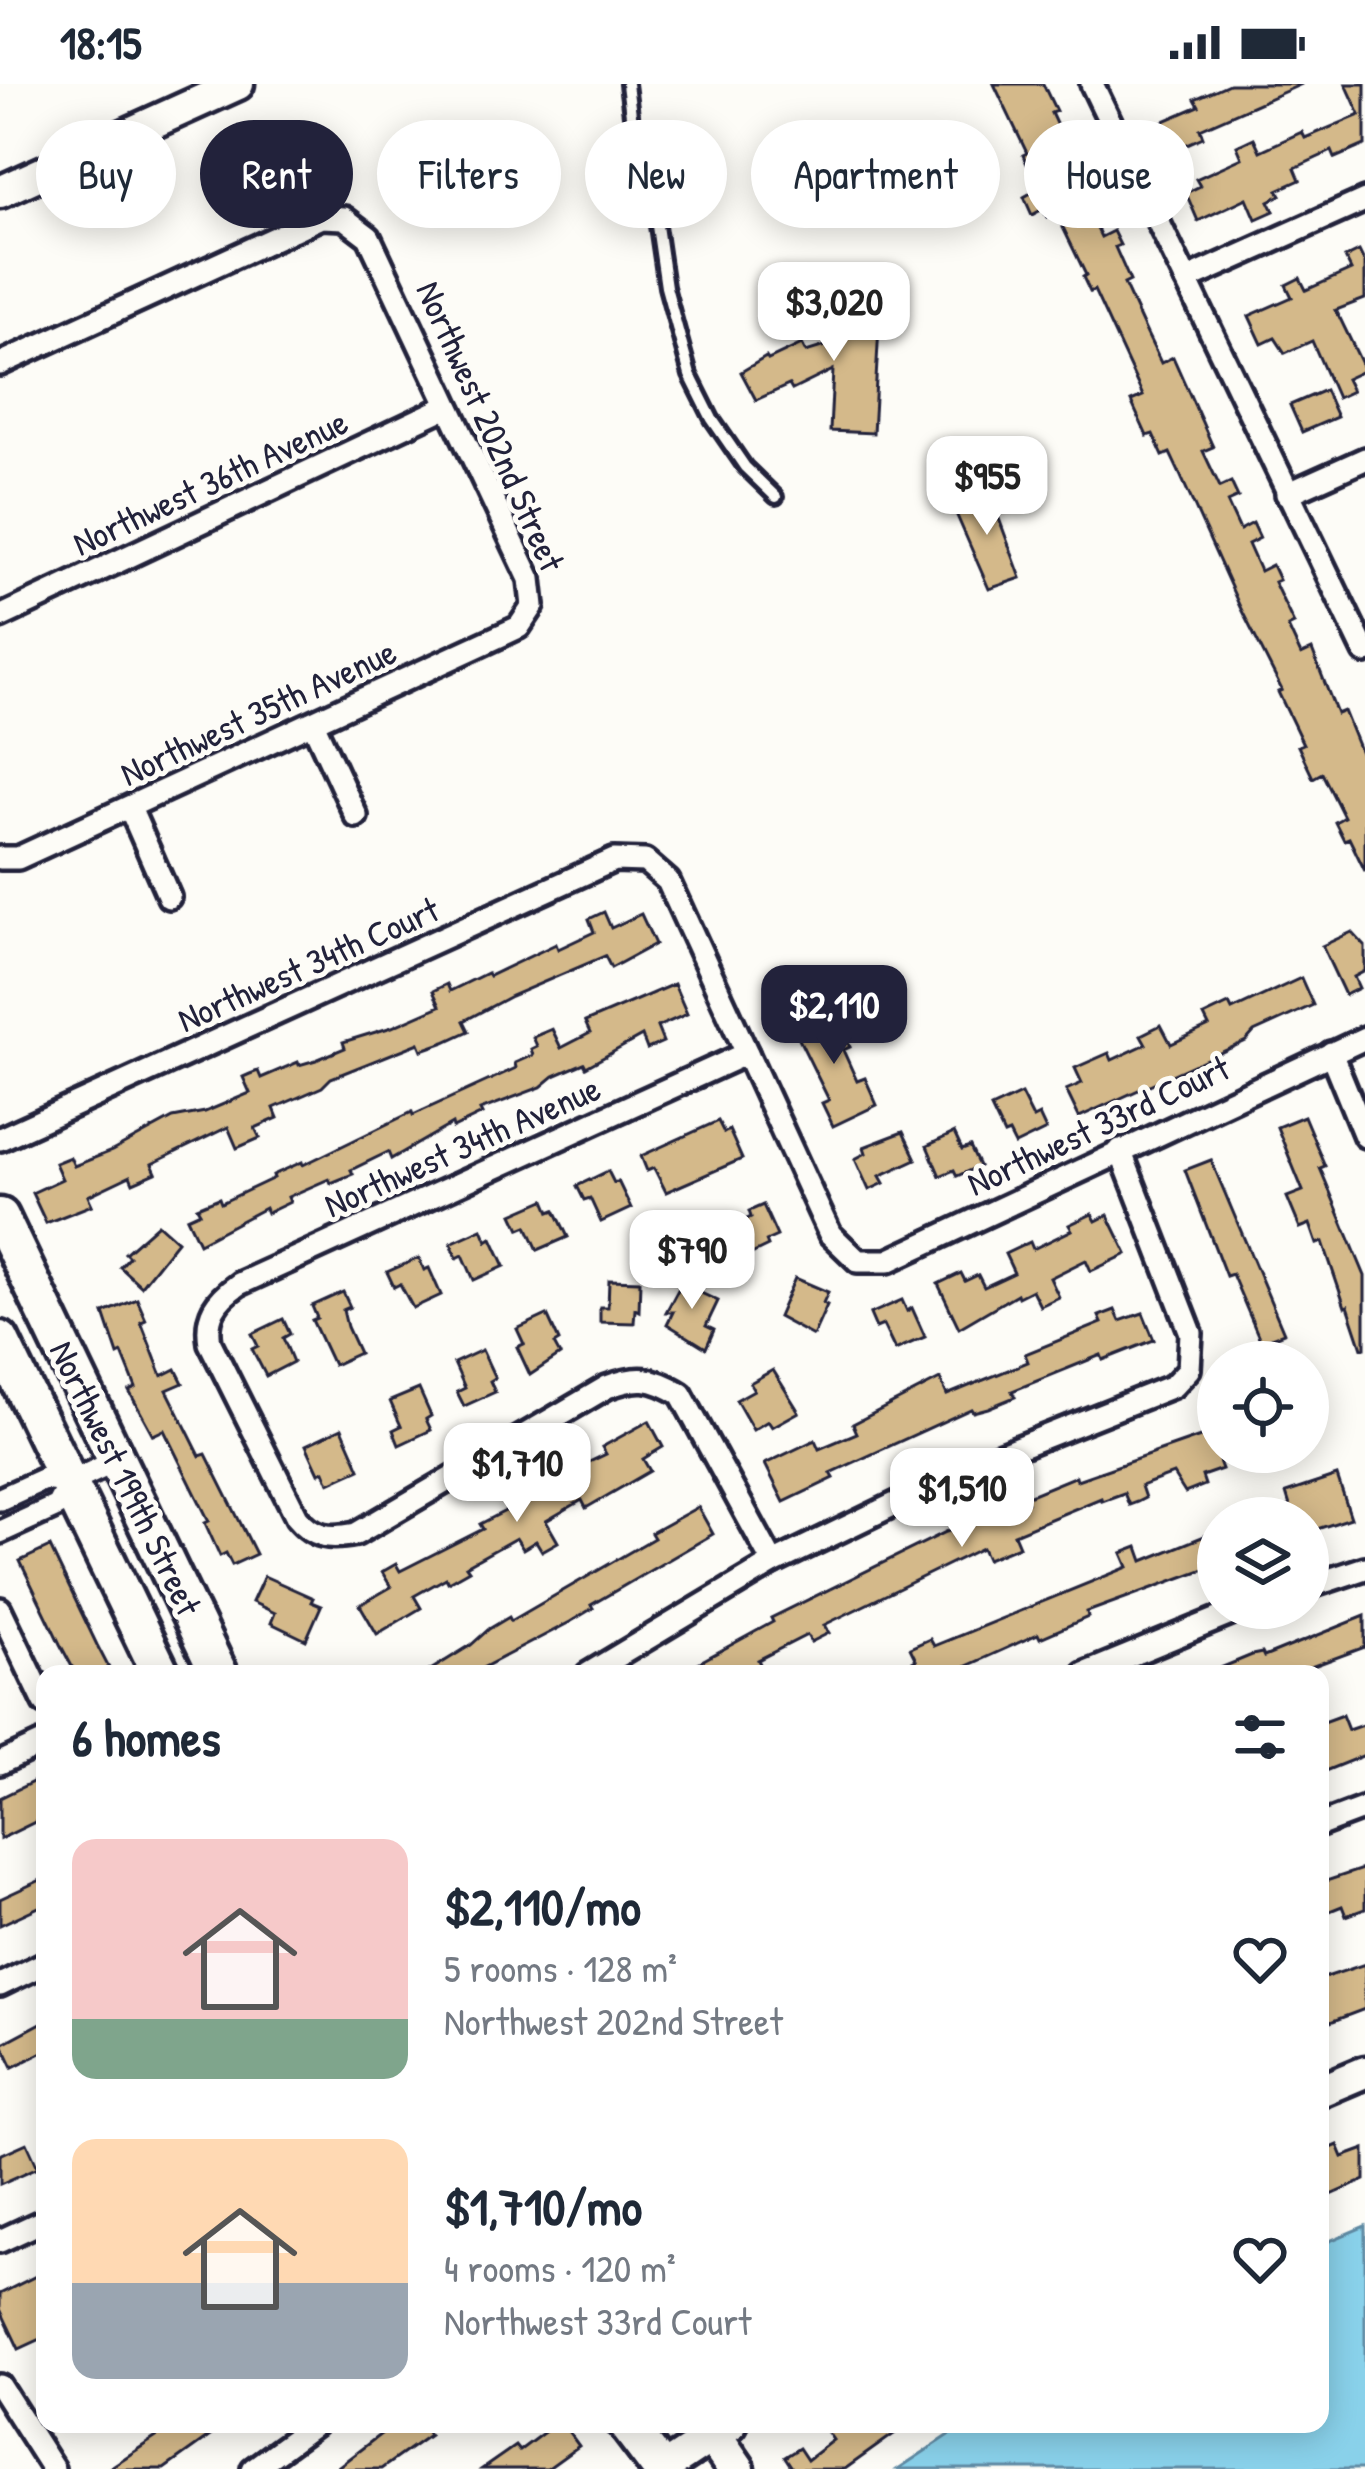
<!DOCTYPE html>
<meta charset="utf-8">
<style>
:root{--surface:#fff;--page:#f2f2f3;--text:#1f2937;--muted:#747a83;--accent:#22223b}
body{margin:0;font-family:"Patrick Hand",sans-serif;background:var(--page);color:var(--text);height:100vh;display:flex;flex-direction:column;font-size:45px;white-space:nowrap}
*{box-sizing:border-box;margin:0}
p{font-size:39px;color:var(--muted)}
.icon{flex:none;width:66px;height:66px;fill:none;stroke:currentColor;stroke-width:2;stroke-linecap:round;stroke-linejoin:round}
.map{position:relative;flex:1;overflow:hidden}
.sheet{position:absolute;left:36px;top:1581px;width:1293px;height:768px;display:flex;flex-direction:column;background:var(--surface);border-radius:24px;box-shadow:0 6px 30px #0003}
.sheet>*{flex:none}
.guide{position:absolute;left:36px;top:36px;width:1293px;height:108px;display:flex;gap:24px}
.buttons{position:absolute;left:1197px;top:1257px;display:grid;gap:24px}
.buttons a{display:grid;place-items:center;width:132px;height:132px;border-radius:50%;background:var(--surface);box-shadow:0 6px 30px #0003;font-size:60px}
.price{position:absolute;translate:-50% -102px;padding:0 27px;border-radius:24px;background:#fff;color:#222;font-size:39px;line-height:78px;filter:drop-shadow(0 3px 6px #0008)}
.price::after{content:'';position:absolute;left:50%;top:72px;width:36px;height:27px;margin-left:-18px;background:inherit;clip-path:polygon(0 0,100% 0,50% 100%)}
.price.selected{background:var(--accent);color:#fff}
ul{padding:0;list-style:none}
li{display:flex;align-items:center;gap:36px;height:300px;padding:0 36px}
li span{display:grid;place-items:center;flex:none;width:336px;height:240px;border-radius:24px;color:#555}
li>.icon{margin-inline-start:auto}
span .icon{width:144px;height:144px;fill:#fffc;stroke-width:1}
li b{font-size:51px}
h2{display:flex;justify-content:space-between;align-items:center;height:144px;padding:0 36px;font-size:51px}
.chip{padding:0 42px;border-radius:54px;background:var(--surface);box-shadow:0 6px 30px #0003;font-size:42px;line-height:108px}
.chip.selected{background:var(--accent);color:#fff}
.status{display:flex;justify-content:space-between;align-items:center;height:84px;padding:0 60px;background:var(--surface);direction:ltr}
.status svg{height:33px;fill:currentColor}
.map>svg:first-child{display:block}
.water{fill:#89d1ea;stroke:#608ba4;stroke-width:3}
.building{fill:#d4b98a;stroke:#22223b;stroke-width:3}
.lines{fill:none;stroke-linecap:round;stroke-linejoin:round}
.lane-casing{stroke:#22223b;stroke-width:20}
.street-casing{stroke:#22223b;stroke-width:30}
.secondary-casing{stroke:#22223b;stroke-width:39}
.primary-casing{stroke:#22223b;stroke-width:45}
.lane{stroke:#fdfcf7;stroke-width:10}
.street{stroke:#fdfcf7;stroke-width:21}
.secondary{stroke:#fdfcf7;stroke-width:30}
.primary{stroke:#fdfcf7;stroke-width:36}
.labels{text-anchor:middle;stroke-width:10;stroke-linejoin:round;paint-order:stroke}
.street-label{font-size:36px;fill:#22223b;stroke:#fdfcf7}
</style>
<div class="status"><b>18:15</b><svg viewBox="0 0 49 12"><path d="M0 12V9h3v3zM5 12V6h3v6zM10 12V3h3v9zM15 12V0h3v12zM26 1h20v11H26zM47 4h2v5h-2z"/></svg></div>
<div class="map">
<svg width="1365" height="2385" viewBox="0 0 1365 2385">
<rect width="100%" height="100%" fill="#fdfcf7"/>
<filter id="ink" filterUnits="userSpaceOnUse"><feTurbulence type="fractalNoise" baseFrequency=".00833" numOctaves="2"/><feDisplacementMap in="SourceGraphic" scale="24" xChannelSelector="R" yChannelSelector="G"/><feConvolveMatrix kernelMatrix="1 2 1 2 8 2 1 2 1" color-interpolation-filters="sRGB"/></filter>
<g filter="url(#ink)">
<polygon class="water" points="1365,2142 1365,2385 898,2385 966,2340 1320,2340 1320,2161"/>
<g class="building">
<polygon points="994,0 1043,0 1056,27 1051,29 1090,113 1083,116 1101,153 1113,147 1120,161 1115,163 1130,197 1124,200 1147,250 1161,279 1173,273 1213,363 1203,367 1220,403 1231,398 1238,413 1227,418 1240,446 1253,439 1260,454 1248,460 1260,487 1272,481 1279,496 1274,498 1294,540 1288,543 1301,571 1312,566 1337,630 1344,627 1365,679 1365,787 1349,754 1344,756 1335,738 1344,733 1322,689 1313,694 1298,662 1303,660 1278,608 1282,606 1240,523 1178,386 1170,369 1163,372 1153,350 1147,352 1131,317 1143,312 1094,206 1090,208 1083,193 1086,191 1056,129 1047,133 1043,125 1032,131 1024,113 1038,105 1023,71 1027,69"/>
<polygon points="1229,0 1302,0 1200,45 1203,53 1169,68 1157,40 1199,22 1195,15"/>
<polygon points="1346,0 1365,0 1365,61 1335,74 1332,67 1295,84 1300,96 1278,106 1281,111 1269,117 1274,127 1256,135 1247,114 1198,137 1186,109 1200,102 1196,95 1242,74 1237,62 1254,54 1260,67 1302,48 1305,54 1360,31"/>
<polygon points="1359,167 1365,179 1365,215 1336,226 1365,286 1346,295 1352,307 1337,314 1312,257 1285,269 1275,254 1262,260 1249,232 1292,213 1286,201 1300,194 1306,206 1351,186 1345,174"/>
<polygon points="838,205 881,207 873,349 830,347 833,286 792,306 789,301 756,316 741,288 766,273 768,276 802,260 806,268 835,259"/>
<polygon points="1325,306 1337,333 1302,348 1290,321"/>
<polygon points="988,405 1021,494 989,505 951,418"/>
<polygon points="604,828 611,844 641,830 655,860 611,884 605,872 511,912 464,937 469,947 445,958 422,966 419,959 331,994 322,1003 274,1024 278,1034 255,1044 260,1054 237,1064 228,1043 152,1080 156,1089 133,1099 130,1092 88,1112 92,1121 46,1139 32,1109 62,1095 55,1079 70,1073 74,1082 112,1067 173,1034 205,1028 250,1009 243,993 250,990 258,987 261,994 298,978 299,981 316,976 345,964 343,958 392,943 440,922 433,907 447,900 450,907 487,889 489,892 556,860 558,865 594,848 589,835"/>
<polygon points="1352,848 1365,862 1365,887 1354,893 1359,904 1345,911 1322,862"/>
<polygon points="1301,894 1313,921 1254,948 1246,957 1079,1033 1066,1006 1082,999 1075,984 1109,969 1112,976 1146,960 1141,951 1161,941 1171,960 1209,942 1204,932 1229,920 1232,926"/>
<polygon points="674,900 687,930 657,943 663,958 647,965 642,952 586,983 584,979 554,992 541,1003 480,1026 482,1030 453,1044 452,1040 391,1075 388,1068 351,1086 353,1090 331,1099 329,1095 288,1113 290,1118 267,1129 265,1124 199,1159 187,1134 200,1128 197,1123 219,1114 221,1119 274,1094 273,1091 302,1078 303,1081 412,1028 413,1031 516,984 515,979 533,971 531,965 537,962 533,953 552,945 561,964 590,949 585,938"/>
<polygon points="831,922 850,963 843,966 857,997 865,994 877,1021 833,1042 822,1019 829,1016 794,945 805,940 803,934"/>
<polygon points="1021,1010 1033,1034 1039,1031 1046,1046 1015,1061 1009,1049 1004,1051 991,1024"/>
<polygon points="1304,1032 1325,1082 1320,1084 1365,1192 1365,1264 1362,1264 1348,1222 1345,1223 1323,1158 1317,1160 1310,1140 1300,1144 1287,1113 1303,1107 1277,1043"/>
<polygon points="718,1037 724,1049 729,1046 742,1075 666,1108 654,1084 647,1087 641,1072"/>
<polygon points="903,1048 916,1075 880,1092 884,1099 869,1106 855,1075 866,1069 864,1063"/>
<polygon points="954,1049 962,1066 970,1063 979,1082 957,1092 954,1086 940,1092 927,1062"/>
<polygon points="1211,1076 1284,1249 1261,1258 1232,1190 1226,1192 1185,1086"/>
<polygon points="608,1087 614,1099 618,1097 631,1124 601,1138 590,1114 584,1116 577,1102"/>
<polygon points="545,1116 550,1128 555,1126 568,1153 538,1166 527,1142 520,1145 513,1130"/>
<polygon points="763,1121 777,1152 766,1157 768,1162 741,1175 727,1145 751,1133 749,1127"/>
<polygon points="1092,1130 1096,1137 1108,1131 1127,1170 1091,1187 1086,1176 1050,1194 1059,1213 1040,1222 1032,1206 1018,1213 1017,1210 959,1244 938,1200 961,1189 965,1197 978,1191 984,1203 1014,1189 1005,1170 1030,1158 1033,1165 1072,1146 1069,1141"/>
<polygon points="158,1140 177,1157 141,1202 120,1183 129,1173 125,1169"/>
<polygon points="482,1145 487,1157 492,1154 505,1182 474,1196 463,1171 457,1174 451,1159"/>
<polygon points="419,1174 424,1186 429,1184 441,1211 413,1224 400,1200 394,1203 387,1188"/>
<polygon points="686,1191 703,1199 699,1208 718,1217 706,1242 714,1246 706,1264 667,1240 673,1228 666,1228"/>
<polygon points="795,1194 828,1208 823,1219 827,1221 813,1252 778,1233"/>
<polygon points="609,1196 640,1197 639,1227 635,1225 634,1239 600,1238 600,1223 608,1223"/>
<polygon points="343,1208 350,1223 343,1226 347,1243 359,1269 333,1281 312,1236 317,1234 312,1222"/>
<polygon points="137,1215 146,1236 141,1238 162,1292 176,1285 183,1299 167,1306 200,1372 206,1370 256,1470 232,1481 226,1469 220,1472 205,1439 209,1437 164,1346 153,1351 129,1307 136,1304 122,1269 118,1271 104,1229"/>
<polygon points="902,1216 907,1227 912,1224 925,1253 895,1266 883,1241 876,1244 870,1230"/>
<polygon points="1115,1226 1120,1237 1143,1229 1154,1256 1103,1276 1101,1271 1012,1307 1015,1313 988,1324 973,1328 971,1325 831,1389 834,1394 784,1418 765,1380 815,1356 819,1365 857,1349 853,1340 940,1295 947,1311 1028,1278 1025,1270 1102,1239 1099,1232"/>
<polygon points="547,1231 559,1257 554,1260 560,1271 530,1291 517,1263 524,1260 517,1245"/>
<polygon points="283,1235 290,1250 283,1254 293,1278 266,1292 252,1265 258,1262 252,1250"/>
<polygon points="482,1266 495,1294 490,1297 495,1308 464,1322 457,1308 465,1304 454,1279"/>
<polygon points="773,1286 799,1328 772,1343 768,1337 753,1346 736,1316 754,1306 750,1299"/>
<polygon points="419,1305 431,1332 426,1335 431,1346 399,1361 393,1346 401,1342 390,1317"/>
<polygon points="649,1337 663,1363 643,1375 650,1387 586,1424 582,1416 546,1437 558,1458 542,1467 536,1457 523,1465 516,1454 466,1482 469,1486 448,1498 446,1494 414,1512 421,1524 377,1550 360,1521 391,1503 382,1488 396,1480 400,1487 483,1445 480,1440 546,1406 543,1400 606,1370 602,1363"/>
<polygon points="342,1344 360,1385 329,1399 324,1387 319,1389 306,1361"/>
<polygon points="1209,1350 1222,1385 1202,1392 1205,1401 1185,1409 1173,1390 1141,1402 1145,1414 1137,1418 1129,1421 1124,1409 1102,1417 1101,1414 1014,1450 1019,1462 987,1475 982,1464 824,1541 829,1549 811,1558 807,1551 758,1576 765,1590 678,1590 773,1538 771,1534 946,1448 1027,1418 1025,1413 1076,1392 1077,1396"/>
<polygon points="1337,1392 1351,1434 1308,1448 1308,1434 1262,1434 1290,1422 1286,1409"/>
<polygon points="698,1423 713,1450 591,1521 593,1524 570,1538 471,1590 424,1590 471,1561 489,1545 509,1533 511,1537 654,1454 651,1449"/>
<polygon points="1207,1451 1218,1480 1087,1528 1088,1533 1040,1554 1038,1550 949,1590 889,1590 916,1576 910,1564 930,1555 934,1562 1128,1483 1122,1469 1138,1463 1143,1477"/>
<polygon points="50,1463 97,1561 112,1590 76,1590 60,1560 20,1477"/>
<polygon points="264,1492 313,1514 311,1518 321,1522 306,1556 271,1539 275,1529 252,1518"/>
<polygon points="1365,1532 1365,1563 1292,1590 1206,1590 1252,1571 1262,1569 1264,1573"/>
<polygon points="1342,1631 1348,1646 1365,1640 1365,1671 1320,1689 1320,1639"/>
<polygon points="45,1692 45,1733 0,1755 0,1714"/>
<polygon points="1365,1784 1365,1825 1346,1832 1342,1822 1320,1831 1320,1799"/>
<polygon points="45,1794 45,1820 0,1841 0,1815"/>
<polygon points="1365,1880 1365,1925 1325,1940 1320,1927 1320,1895"/>
<polygon points="45,1937 45,1967 13,1983 2,1960"/>
<polygon points="27,2059 38,2083 0,2100 0,2071"/>
<polygon points="1338,2061 1343,2073 1365,2065 1365,2096 1320,2116 1320,2083 1329,2079 1324,2067"/>
<polygon points="40,2190 45,2199 45,2253 19,2265 0,2225 0,2210"/>
<polygon points="176,2340 227,2340 164,2385 108,2385"/>
<polygon points="394,2340 422,2340 429,2351 381,2385 335,2385"/>
<polygon points="555,2340 563,2340 579,2362 547,2385 482,2385 515,2362 519,2367"/>
<polygon points="822,2340 841,2340 846,2347 856,2340 908,2340 845,2385 793,2385 785,2373 799,2364 807,2376 833,2356"/>
</g>
<g class="lines">
<g class="lane-casing">
<polyline id="lane" points="627,0 637,77 655,128 666,203 690,291 712,335 745,383 776,413"/>
</g>
<g class="street-casing">
<g id="street">
<polyline points="1092,0 1365,568"/>
<polyline points="1186,196 1365,116"/>
<polyline points="0,280 321,133 344,134 369,153 530,495 533,522 519,543 18,774 0,774"/>
<polyline points="1287,410 1365,375"/>
<polyline points="0,533 448,322"/>
<polyline points="313,639 356,732"/>
<polyline points="130,724 169,813"/>
<path d="M747 969 239 1200C216 1216 205 1231 210 1259L297 1433C314 1454 330 1455 356 1450L607 1303C638 1291 653 1293 681 1310L773 1479"/>
<polyline points="1331,969 1365,1052"/>
<polyline points="0,1055 614,776 645,777 668,797 830,1150 858,1177 888,1177 1365,954"/>
<polyline points="0,1415 44,1395 69,1399 118,1376"/>
<polyline points="0,1448 57,1422 69,1399"/>
<polyline points="1308,1503 1365,1484"/>
<polyline points="0,1525 45,1619"/>
<polyline points="588,1590 773,1479 986,1376 1173,1302 1189,1285 1191,1249 1120,1066"/>
<polyline points="1084,1590 1245,1524"/>
<polyline points="0,1679 45,1658"/>
<polyline points="1320,1741 1365,1724"/>
<polyline points="0,1901 45,1879"/>
<polyline points="0,2157 45,2136"/>
<polyline points="0,2302 53,2385"/>
<polyline points="253,2385 315,2340"/>
</g>
</g>
<g class="secondary-casing">
<g id="secondary">
<polyline points="0,108 238,0"/>
<polyline points="1320,2007 1365,1988"/>
<polyline points="663,2385 731,2340"/>
</g>
</g>
<g class="primary-casing">
<g id="primary">
<polyline points="0,1133 219,1590"/>
<polyline points="0,1256 161,1590"/>
<polyline points="627,2340 661,2385"/>
<polyline points="705,2340 736,2385"/>
</g>
</g>
<use href="#lane" class="lane"/>
<use href="#street" class="street"/>
<use href="#secondary" class="secondary"/>
<use href="#primary" class="primary"/>
</g>
</g>
<g class="labels">
<g class="street-label">
<text transform="translate(491 342) rotate(66)" y="13">Northwest 202nd Street</text>
<text transform="translate(210 398) rotate(-25)" y="13">Northwest 36th Avenue</text>
<text transform="translate(258 628) rotate(-25)" y="13">Northwest 35th Avenue</text>
<text transform="translate(308 880) rotate(-24)" y="13">Northwest 34th Court</text>
<text transform="translate(1098 1041) rotate(-25)" y="13">Northwest 33rd Court</text>
<text transform="translate(462 1062) rotate(-24)" y="13">Northwest 34th Avenue</text>
<text transform="translate(126 1394) rotate(64)" y="13">Northwest 199th Street</text>
</g>
</g>
</svg>
<div class="buttons">
<a><svg class="icon" aria-label="locate" viewBox="0 0 24 24"><circle cx="12" cy="12" r="6"/><path d="M12 2v4M12 18v4M2 12h4M18 12h4"/></svg></a>
<a><svg class="icon" aria-label="layers" viewBox="0 0 24 24"><path d="M12 4l9 5-9 5-9-5zM3 14l9 5 9-5"/></svg></a>
</div>
<b class="price" style="left:834px;top:280px">$3,020</b>
<b class="price" style="left:987px;top:454px">$955</b>
<b class="price selected" style="left:834px;top:983px">$2,110</b>
<b class="price" style="left:692px;top:1228px">$790</b>
<b class="price" style="left:517px;top:1441px">$1,710</b>
<b class="price" style="left:962px;top:1466px">$1,510</b>
<div class="guide">
<a class="chip">Buy</a>
<a class="chip selected">Rent</a>
<a class="chip">Filters</a>
<a class="chip">New</a>
<a class="chip">Apartment</a>
<a class="chip">House</a>
</div>
<section class="sheet">
<h2>6 homes<svg class="icon" aria-label="filters" viewBox="0 0 24 24"><path d="M4 7h16M4 17h16"/><circle cx="9" cy="7" r="2"/><circle cx="15" cy="17" r="2"/></svg></h2>
<ul>
<li><span style="background:linear-gradient(#f6c9c9 75%,#7fa58c 0)"><svg class="icon" aria-label="home" viewBox="0 0 24 24"><path d="M3 11l9-7 9 7M6 9v11h12V9"/></svg></span><div><b>$2,110/mo</b><p>5 rooms · 128 m²</p><p>Northwest 202nd Street</p></div><svg class="icon" aria-label="heart" viewBox="0 0 24 24"><path d="M12 20l-8-8c-3-5 5-10 8-4 3-6 11-1 8 4z"/></svg></li>
<li><span style="background:linear-gradient(#ffd9b3 60%,#9aa5b1 0)"><svg class="icon" aria-label="home" viewBox="0 0 24 24"><path d="M3 11l9-7 9 7M6 9v11h12V9"/></svg></span><div><b>$1,710/mo</b><p>4 rooms · 120 m²</p><p>Northwest 33rd Court</p></div><svg class="icon" aria-label="heart" viewBox="0 0 24 24"><path d="M12 20l-8-8c-3-5 5-10 8-4 3-6 11-1 8 4z"/></svg></li>
</ul>
</section>
</div>
